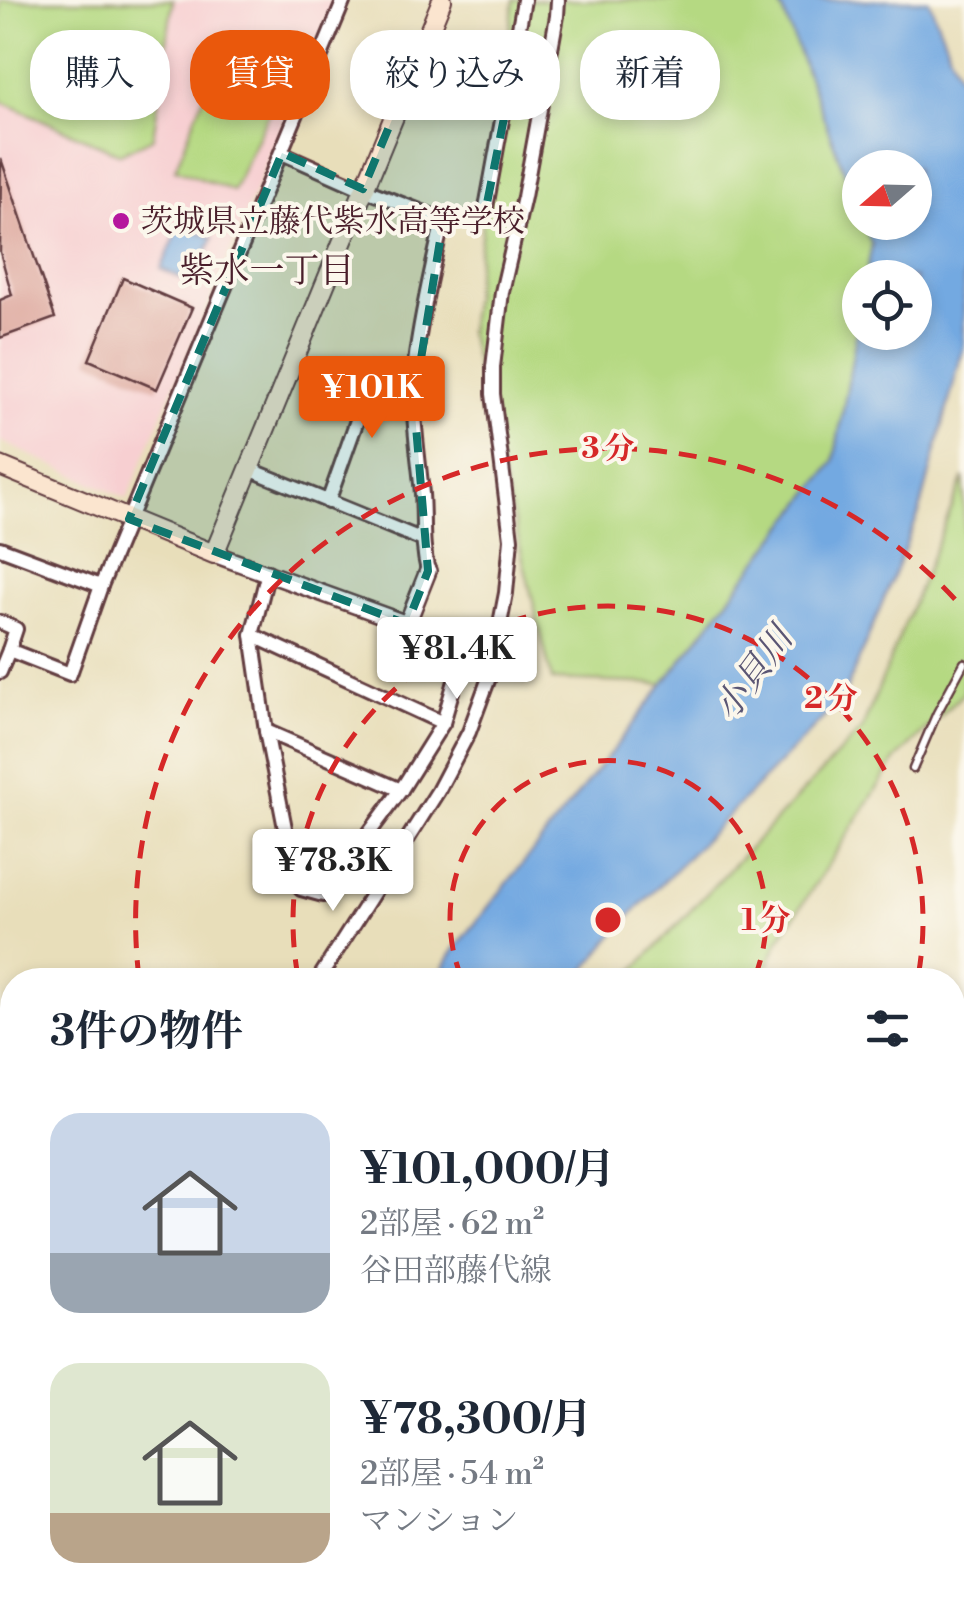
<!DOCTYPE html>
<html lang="ja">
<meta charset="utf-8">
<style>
:root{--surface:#fff;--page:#f6f6f7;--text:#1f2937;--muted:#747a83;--accent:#ea580c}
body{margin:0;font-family:"Libre Bodoni","Noto Serif JP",serif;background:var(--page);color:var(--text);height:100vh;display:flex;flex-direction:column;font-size:38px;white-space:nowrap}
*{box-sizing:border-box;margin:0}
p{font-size:32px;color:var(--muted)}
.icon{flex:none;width:55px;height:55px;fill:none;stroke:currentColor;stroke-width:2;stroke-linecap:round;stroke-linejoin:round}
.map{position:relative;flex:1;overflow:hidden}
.drawer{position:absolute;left:0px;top:968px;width:965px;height:642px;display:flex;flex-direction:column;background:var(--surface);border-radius:40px 40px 0 0;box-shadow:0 5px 15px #0003}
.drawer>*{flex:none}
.hud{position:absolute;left:30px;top:30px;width:905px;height:90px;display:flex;gap:20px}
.needle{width:65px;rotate:250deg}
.fabs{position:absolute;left:842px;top:150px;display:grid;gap:20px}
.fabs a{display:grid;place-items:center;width:90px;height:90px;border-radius:50%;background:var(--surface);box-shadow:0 5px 15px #0003;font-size:50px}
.price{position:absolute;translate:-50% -85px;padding:0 22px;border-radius:10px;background:#fff;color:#222;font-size:32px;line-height:65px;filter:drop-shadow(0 2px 5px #0008)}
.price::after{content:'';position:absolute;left:50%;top:60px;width:30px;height:22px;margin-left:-15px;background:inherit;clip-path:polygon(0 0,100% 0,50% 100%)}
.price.current{background:var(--accent);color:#fff}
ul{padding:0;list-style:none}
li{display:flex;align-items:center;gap:30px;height:250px;padding:0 50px}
li span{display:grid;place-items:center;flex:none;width:280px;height:200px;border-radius:30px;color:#555}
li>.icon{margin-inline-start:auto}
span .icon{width:120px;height:120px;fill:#fffc;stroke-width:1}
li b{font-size:42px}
h2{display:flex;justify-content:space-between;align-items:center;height:120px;padding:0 50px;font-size:42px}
.tag{padding:0 35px;border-radius:40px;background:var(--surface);box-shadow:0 5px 15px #0003;font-size:35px;line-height:90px}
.tag.current{background:var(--accent);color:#fff}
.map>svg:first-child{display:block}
.built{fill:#f7cfd1}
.green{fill:#b5d982;stroke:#807c56;stroke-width:2.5}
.water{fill:#73a9e1;stroke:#5e6486;stroke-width:2.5}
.building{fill:#d99b92}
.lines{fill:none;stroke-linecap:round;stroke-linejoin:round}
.service-casing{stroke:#623c40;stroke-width:11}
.minor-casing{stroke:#623c40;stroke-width:18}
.tertiary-casing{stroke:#623c40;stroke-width:20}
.secondary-casing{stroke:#623c40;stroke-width:22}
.service{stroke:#fff;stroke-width:6}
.minor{stroke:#fff;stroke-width:12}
.tertiary{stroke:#fff;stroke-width:15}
.secondary{stroke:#fbe5cf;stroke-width:18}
.marked{fill:#0f766e;fill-opacity:0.2;stroke:#0f766e;stroke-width:8;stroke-dasharray:20 12;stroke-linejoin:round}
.ring{fill:none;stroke:#d62828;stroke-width:5;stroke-dasharray:18 12}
.poi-dot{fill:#b5179e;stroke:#fbf7ec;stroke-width:4}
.labels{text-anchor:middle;stroke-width:8;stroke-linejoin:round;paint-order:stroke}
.poi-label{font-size:32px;fill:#4a1f2b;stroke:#fbf7ec;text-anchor:start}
.neighbourhood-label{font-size:35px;fill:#4a1f2b;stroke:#fbf7ec}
.water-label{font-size:35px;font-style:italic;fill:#5a5674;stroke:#fbf7ec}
.centre{fill:#d62828;stroke:#fbf7ec;stroke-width:5}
.ring-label{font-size:30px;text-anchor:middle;font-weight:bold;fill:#d62828;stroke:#fbf7ec;stroke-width:8;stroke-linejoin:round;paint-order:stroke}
</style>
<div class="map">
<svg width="964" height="1608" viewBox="0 0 964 1608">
<rect width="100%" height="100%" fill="#fbf7ec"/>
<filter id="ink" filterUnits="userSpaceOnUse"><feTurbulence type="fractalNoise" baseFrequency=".01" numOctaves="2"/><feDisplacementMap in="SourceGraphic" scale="20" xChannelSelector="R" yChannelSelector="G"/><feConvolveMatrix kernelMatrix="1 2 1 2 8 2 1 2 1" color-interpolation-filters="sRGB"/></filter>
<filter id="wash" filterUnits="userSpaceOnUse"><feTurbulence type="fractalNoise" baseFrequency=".0048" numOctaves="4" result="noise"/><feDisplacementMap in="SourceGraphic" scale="40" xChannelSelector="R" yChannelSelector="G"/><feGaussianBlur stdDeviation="2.25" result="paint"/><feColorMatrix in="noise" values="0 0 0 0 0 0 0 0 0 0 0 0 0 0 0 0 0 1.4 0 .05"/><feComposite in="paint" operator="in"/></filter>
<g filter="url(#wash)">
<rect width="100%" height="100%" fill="#e8deba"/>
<polygon class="built" points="0,0 335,0 127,499 0,441"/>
<g class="green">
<polygon points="0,0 173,0 153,138 120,154 0,101"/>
<polygon points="514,0 776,0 784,13 860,213 860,222 863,223 872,245 866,277 860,278 860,313 834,462 663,684 552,680 468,331"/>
<polygon points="227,37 292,62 233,191 175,169"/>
<polygon points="964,477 964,693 896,759 778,942 762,980 625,980 862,729"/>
<polygon points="209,1598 466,1598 458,1608 190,1608"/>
</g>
<g class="water">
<polygon points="776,0 929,0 964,89 964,345 920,511 843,698 622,924 578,980 438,980 451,954 609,755 834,462 860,313 860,332 915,332 915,278 866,277 872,245 863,223 915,222 915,168 860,168 860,213 784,13"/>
<polygon points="181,224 213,238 192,283 161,269"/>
<polygon points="12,1526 12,1598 117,1598 104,1608 0,1608 0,1533"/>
</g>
<g id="blocks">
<g class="building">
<polygon points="1,159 55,318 0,338 0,300 12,295 0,252"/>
<polygon points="123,278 192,308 157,389 89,360"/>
</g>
</g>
</g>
<g filter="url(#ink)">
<use href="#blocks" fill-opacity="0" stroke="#623c40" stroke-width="2.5"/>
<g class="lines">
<g class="service-casing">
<polyline id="service" points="913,769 937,713 964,663"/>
</g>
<g class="minor-casing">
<g id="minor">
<polyline points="419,55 510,88"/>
<polyline points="282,153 363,189 443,220 472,218 485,213 524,0"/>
<polyline points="249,469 423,540"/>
<polyline points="328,502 372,378 414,378"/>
<polyline points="0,548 101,586"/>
<path d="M428 571C421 544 424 521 422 494 418 451 410 406 415 363 421 315 432 267 443 220"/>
<polyline points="268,572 252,635 266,731 294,874 301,889 323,895 401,790 443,723 464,650 407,624"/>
<polyline points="0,622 16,629 9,650"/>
<polyline points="252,635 443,723"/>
<polyline points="0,672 9,650 70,674 101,586 344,0"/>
<polyline points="266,731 401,790"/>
<polyline points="318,980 438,791 469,732 490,675 506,593 511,539 493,394 493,367 502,292 524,197 557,16 558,0"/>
<polyline points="0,1103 12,1106"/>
<polyline points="0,1412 12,1402"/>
<path d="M729 1608C747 1602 763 1602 781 1608"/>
</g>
</g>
<g class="tertiary-casing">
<polyline id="tertiary" points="214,554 407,624 428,571"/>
</g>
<g class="secondary-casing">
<g id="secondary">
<polyline points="0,466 214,554 442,0"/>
<polyline points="952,1211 964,1193"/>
<polyline points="643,1608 651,1598"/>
</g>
</g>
<use href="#service" class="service"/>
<use href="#minor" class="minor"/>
<use href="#tertiary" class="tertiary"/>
<use href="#secondary" class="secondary"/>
</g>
</g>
<path class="marked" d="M419 55 510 88 485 213 443 222 414 402 428 571 407 624 129 519 282 153 363 189Z"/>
<g class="ring">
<path d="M462 979A158 158 0 1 1 754 979"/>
<path d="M298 977A315 315 0 1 1 918 977"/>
<path d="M139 978A473 473 0 0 1 962 607"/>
</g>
<circle class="poi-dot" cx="121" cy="221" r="10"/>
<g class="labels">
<g class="poi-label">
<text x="141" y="232">茨城県立藤代紫水高等学校</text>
</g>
<g class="neighbourhood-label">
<text x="267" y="282">紫水一丁目</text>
</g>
<g class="water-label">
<text transform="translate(753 673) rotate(-54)" y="12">小貝川</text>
</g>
</g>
<circle cx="608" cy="920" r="15" class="centre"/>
<g class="ring-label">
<text x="608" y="458">3 分</text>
<text x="831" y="708">2 分</text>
<text x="766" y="930">1 分</text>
</g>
</svg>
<div class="fabs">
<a><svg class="needle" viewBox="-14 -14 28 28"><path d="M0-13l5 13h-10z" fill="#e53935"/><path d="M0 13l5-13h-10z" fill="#747a83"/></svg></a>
<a><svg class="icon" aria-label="locate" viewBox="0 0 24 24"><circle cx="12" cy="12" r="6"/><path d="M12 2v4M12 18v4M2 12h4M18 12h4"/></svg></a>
</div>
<b class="price current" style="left:372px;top:441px">¥101K</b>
<b class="price" style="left:457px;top:702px">¥81.4K</b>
<b class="price" style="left:333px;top:914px">¥78.3K</b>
<div class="hud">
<a class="tag">購入</a>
<a class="tag current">賃貸</a>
<a class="tag">絞り込み</a>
<a class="tag">新着</a>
</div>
<section class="drawer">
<h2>3件の物件<svg class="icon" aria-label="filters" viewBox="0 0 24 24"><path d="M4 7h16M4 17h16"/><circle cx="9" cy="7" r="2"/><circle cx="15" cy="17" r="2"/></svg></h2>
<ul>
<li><span style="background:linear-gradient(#c9d6e8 70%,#9aa5b1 0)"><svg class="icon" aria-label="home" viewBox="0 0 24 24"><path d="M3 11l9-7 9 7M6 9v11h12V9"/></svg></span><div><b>¥101,000/月</b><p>2部屋 · 62 m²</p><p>谷田部藤代線</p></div></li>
<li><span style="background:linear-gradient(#dfe7d0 75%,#b9a48a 0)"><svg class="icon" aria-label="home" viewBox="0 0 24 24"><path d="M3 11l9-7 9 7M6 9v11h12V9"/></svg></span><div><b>¥78,300/月</b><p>2部屋 · 54 m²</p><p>マンション</p></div></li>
</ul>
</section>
</div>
